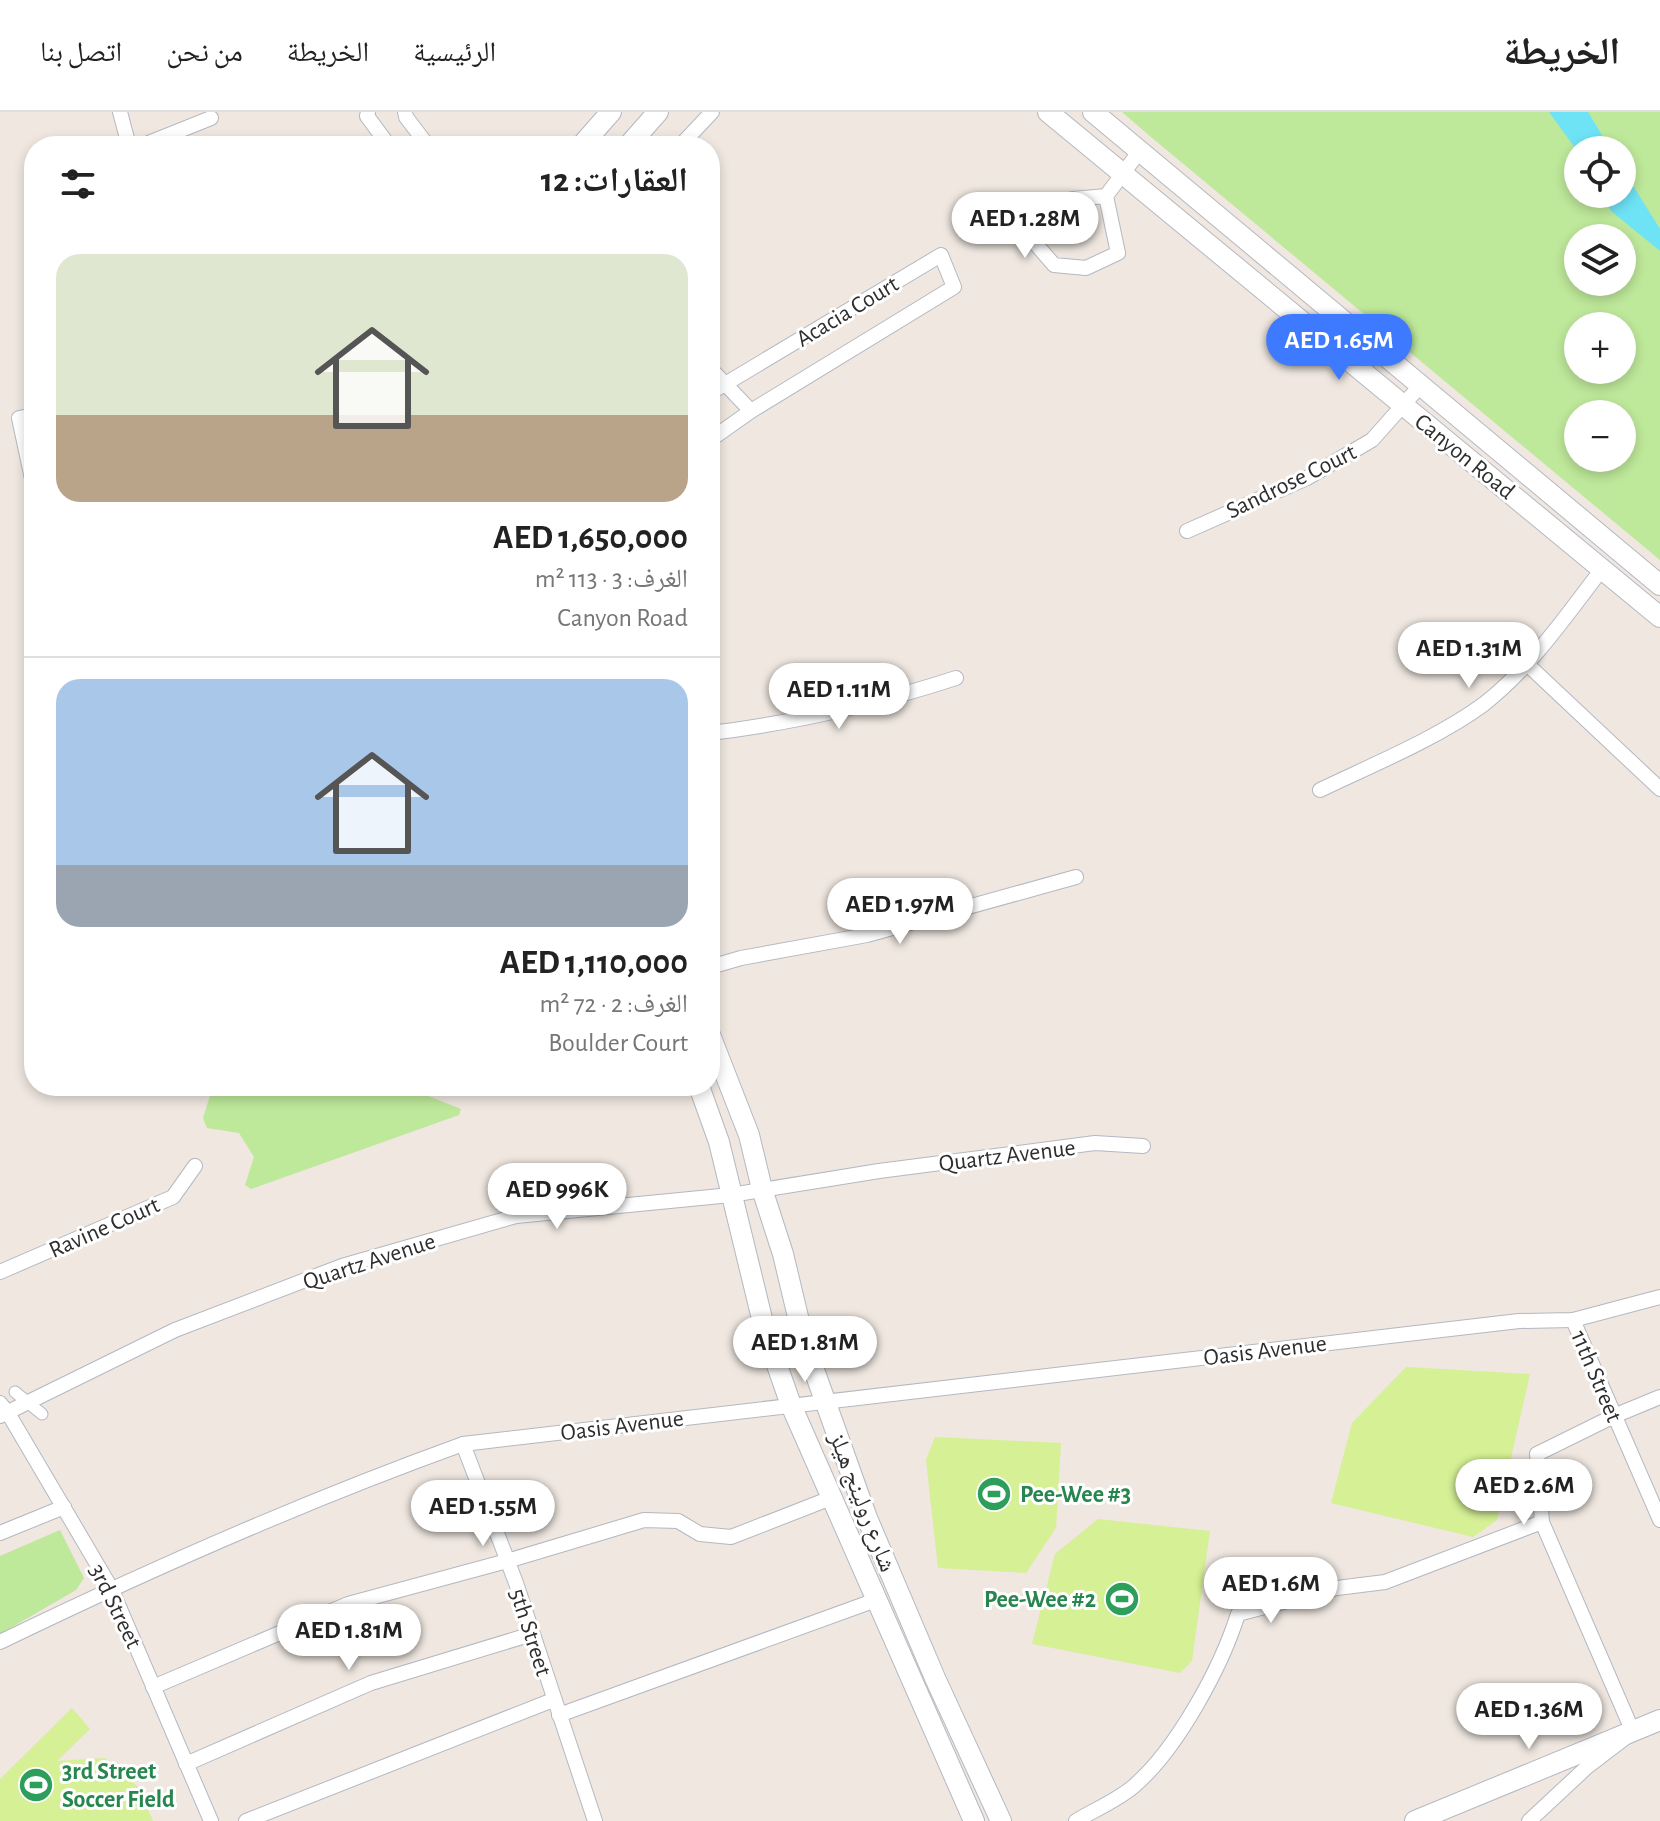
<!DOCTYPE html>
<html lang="ar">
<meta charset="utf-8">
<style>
:root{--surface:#fff;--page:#f6f6f6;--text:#222;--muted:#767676;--line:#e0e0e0;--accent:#3d7aff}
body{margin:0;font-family:"Alegreya Sans","Noto Naskh Arabic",sans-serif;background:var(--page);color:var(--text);direction:rtl;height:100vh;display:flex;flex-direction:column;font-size:30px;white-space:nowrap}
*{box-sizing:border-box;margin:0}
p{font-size:26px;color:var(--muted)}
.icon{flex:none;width:44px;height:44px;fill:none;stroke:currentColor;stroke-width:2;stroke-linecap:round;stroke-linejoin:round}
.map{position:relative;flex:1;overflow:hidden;direction:ltr}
.sheet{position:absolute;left:24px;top:24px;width:696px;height:960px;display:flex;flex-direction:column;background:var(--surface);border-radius:32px;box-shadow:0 4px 12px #0003;direction:rtl}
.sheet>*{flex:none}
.buttons{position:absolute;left:1564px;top:24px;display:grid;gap:16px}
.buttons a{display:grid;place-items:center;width:72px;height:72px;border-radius:50%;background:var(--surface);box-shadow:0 4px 12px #0003;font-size:40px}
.price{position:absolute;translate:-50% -68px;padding:0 18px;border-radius:28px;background:#fff;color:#222;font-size:26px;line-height:52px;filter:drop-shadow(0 2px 4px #0008)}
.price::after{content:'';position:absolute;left:50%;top:48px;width:24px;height:18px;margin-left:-12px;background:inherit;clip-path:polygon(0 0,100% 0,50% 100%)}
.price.active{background:var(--accent);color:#fff}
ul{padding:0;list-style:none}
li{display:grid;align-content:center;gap:16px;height:424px;padding:0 32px}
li+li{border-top:2px solid var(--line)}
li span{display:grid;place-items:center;height:248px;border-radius:24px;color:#555}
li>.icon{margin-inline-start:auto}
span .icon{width:144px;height:144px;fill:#fffc;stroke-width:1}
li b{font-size:34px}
h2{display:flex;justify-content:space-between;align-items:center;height:96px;padding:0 32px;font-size:34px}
header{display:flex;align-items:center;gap:48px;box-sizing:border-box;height:112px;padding:0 40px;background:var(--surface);border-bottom:2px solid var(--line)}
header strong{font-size:38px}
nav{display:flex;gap:44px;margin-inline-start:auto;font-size:28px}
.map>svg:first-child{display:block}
.green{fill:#bee89a;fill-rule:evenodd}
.pitch{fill:#d5f095}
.water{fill:#6ee3f6}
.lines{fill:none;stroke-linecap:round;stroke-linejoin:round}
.pedestrian-casing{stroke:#b4b8c1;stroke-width:13}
.minor-casing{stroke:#b4b8c1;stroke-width:16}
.secondary-casing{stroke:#b4b8c1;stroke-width:22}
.pedestrian{stroke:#fff;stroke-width:11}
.minor{stroke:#fff;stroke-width:14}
.secondary{stroke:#fff;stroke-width:20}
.labels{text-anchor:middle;stroke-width:6;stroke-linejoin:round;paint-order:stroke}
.street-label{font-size:24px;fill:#2e2e2e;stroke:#fff}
.leisure-label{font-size:24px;font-weight:bold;fill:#27864d;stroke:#fff;text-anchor:start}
</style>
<header>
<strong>الخريطة</strong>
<nav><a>الرئيسية</a><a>الخريطة</a><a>من نحن</a><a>اتصل بنا</a></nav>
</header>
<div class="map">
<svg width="1660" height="1709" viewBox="0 0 1660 1709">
<rect width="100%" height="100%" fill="#efe7e0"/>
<g class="green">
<path d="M1122 0H1660V448L1151 25ZM1578 38H1622V82H1578ZM1578 126H1622V170H1578ZM1578 214H1622V258H1578ZM1578 302H1622V346H1578Z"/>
<polygon points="213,974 403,974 461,997 459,1003 251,1077 245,1073 254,1045 239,1021 207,1016 203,1006"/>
<polygon points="60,1418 84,1466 76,1478 0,1522 0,1444"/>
</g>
<g class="pitch">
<polygon points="1406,1255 1530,1262 1497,1408 1473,1425 1331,1391 1352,1311"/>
<polygon points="935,1325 1061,1331 1056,1416 1026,1461 938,1456 926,1348"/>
<polygon points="1098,1407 1210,1419 1192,1549 1180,1561 1032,1532 1055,1442"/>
<polygon points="72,1596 90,1617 57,1649 105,1646 139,1676 153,1709 0,1709 0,1667"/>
</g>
<g class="water">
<polygon points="1549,0 1588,0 1611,38 1578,38 1578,40"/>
<polygon points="1622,56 1660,117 1660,139 1611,99 1602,82 1622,82"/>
</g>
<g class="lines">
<g class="pedestrian-casing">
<polyline id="pedestrian" points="15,1280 42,1302"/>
</g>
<g class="minor-casing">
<g id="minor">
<polyline points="120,0 129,34"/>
<polyline points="368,0 367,4 389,34"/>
<polyline points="405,0 406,5 428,34"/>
<polyline points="141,34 211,6"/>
<polyline points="680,34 712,0"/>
<polyline points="1106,84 1118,141 1086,156 1054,153 1035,131 1039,96 1073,87 1106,84 1139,40"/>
<polyline points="710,256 751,299"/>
<polyline points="710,281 941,143 954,175 751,299 710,328"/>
<polyline points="34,303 19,306 34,376"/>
<polyline points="1187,419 1307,366 1372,328 1420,274"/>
<polyline points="1527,552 1660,677"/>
<path d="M710 621C794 611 876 592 956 566"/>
<path d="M1320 678C1372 653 1438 626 1484 592 1531 555 1566 504 1602 457"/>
<polyline points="710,855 741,846 867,823 1076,765"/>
<polyline points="0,1160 173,1085 195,1054"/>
<polyline points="1573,1208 1660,1408"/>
<polyline points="0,1291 8,1301 111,1476 211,1709"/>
<polyline points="0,1304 175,1218 342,1154 516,1104 731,1083 879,1059 1095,1031 1143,1034"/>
<polyline points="463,1332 516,1471 595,1709"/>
<polyline points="0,1421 64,1395"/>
<path d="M0 1530C151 1457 305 1389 463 1332L1519 1209 1573 1208 1660 1185"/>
<polyline points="153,1575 348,1492 507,1449 644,1408 678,1409 700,1422 731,1425 831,1386"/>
<polyline points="559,1603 876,1488"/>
<polyline points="186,1652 371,1571 532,1522"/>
<polyline points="246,1709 553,1588"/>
<path d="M1076 1709C1094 1698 1118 1688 1134 1674 1177 1637 1221 1556 1238 1502L1337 1476 1385 1470 1542 1410"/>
<polyline points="1529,1709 1587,1655 1633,1620 1542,1410 1537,1342 1614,1304 1660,1285"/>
</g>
</g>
<g class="secondary-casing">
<g id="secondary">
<polyline points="1048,0 1660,505"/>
<polyline points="1093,0 1660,473"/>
<polyline points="581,34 611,0"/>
<polyline points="628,34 658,0"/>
<polyline points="710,923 749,1023 762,1077 783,1142 804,1230 867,1406 935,1566 1001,1709"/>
<polyline points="699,974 719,1030 765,1219 791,1293 974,1709"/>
<polyline points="1415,1709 1660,1608"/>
</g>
</g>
<use href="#pedestrian" class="pedestrian"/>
<use href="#minor" class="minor"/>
<use href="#secondary" class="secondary"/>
</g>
<defs>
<g id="stadium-disc" transform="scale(1.8)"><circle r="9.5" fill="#2e9e5b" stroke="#fff"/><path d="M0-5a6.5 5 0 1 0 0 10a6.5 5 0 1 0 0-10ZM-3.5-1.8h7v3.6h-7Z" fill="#fff"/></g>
</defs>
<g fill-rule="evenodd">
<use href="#stadium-disc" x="994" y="1382"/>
<use href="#stadium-disc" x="1122" y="1487"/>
<use href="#stadium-disc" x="36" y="1673"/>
</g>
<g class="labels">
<g class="street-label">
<text transform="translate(847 199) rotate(-31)" y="8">Acacia Court</text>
<text transform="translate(1465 344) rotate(39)" y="8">Canyon Road</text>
<text transform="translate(1291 369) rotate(-26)" y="8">Sandrose Court</text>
<text transform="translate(1007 1043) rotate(-7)" y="8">Quartz Avenue</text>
<text transform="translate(104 1115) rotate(-24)" y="8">Ravine Court</text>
<text transform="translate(369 1149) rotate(-18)" y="8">Quartz Avenue</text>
<text transform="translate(1265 1238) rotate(-7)" y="8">Oasis Avenue</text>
<text transform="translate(1597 1264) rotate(67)" y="8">11th Street</text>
<text transform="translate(622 1313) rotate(-7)" y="8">Oasis Avenue</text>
<text transform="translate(863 1390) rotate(69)" y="8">شارع رولينج هيلز</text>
<text transform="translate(116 1494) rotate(64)" y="8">3rd Street</text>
<text transform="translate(531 1520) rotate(72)" y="8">5th Street</text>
</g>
<g class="leisure-label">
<text x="1020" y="1390">Pee-Wee #3</text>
<text x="1096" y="1495" text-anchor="end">Pee-Wee #2</text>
<text x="62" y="1667">3rd Street<tspan x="62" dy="28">Soccer Field</tspan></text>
</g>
</g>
</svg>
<div class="buttons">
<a><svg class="icon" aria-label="locate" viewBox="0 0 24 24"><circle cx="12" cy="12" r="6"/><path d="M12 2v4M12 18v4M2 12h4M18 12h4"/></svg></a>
<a><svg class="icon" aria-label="layers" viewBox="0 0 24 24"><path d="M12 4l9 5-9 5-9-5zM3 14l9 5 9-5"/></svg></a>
<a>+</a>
<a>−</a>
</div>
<b class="price" style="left:1025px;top:148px">AED 1.28M</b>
<b class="price active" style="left:1339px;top:270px">AED 1.65M</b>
<b class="price" style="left:1469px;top:578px">AED 1.31M</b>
<b class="price" style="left:839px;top:619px">AED 1.11M</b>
<b class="price" style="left:900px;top:834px">AED 1.97M</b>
<b class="price" style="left:557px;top:1119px">AED 996K</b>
<b class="price" style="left:805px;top:1272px">AED 1.81M</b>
<b class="price" style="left:1524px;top:1415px">AED 2.6M</b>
<b class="price" style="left:483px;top:1436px">AED 1.55M</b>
<b class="price" style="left:1271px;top:1513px">AED 1.6M</b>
<b class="price" style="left:349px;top:1560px">AED 1.81M</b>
<b class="price" style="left:1529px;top:1639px">AED 1.36M</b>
<section class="sheet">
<h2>العقارات: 12<svg class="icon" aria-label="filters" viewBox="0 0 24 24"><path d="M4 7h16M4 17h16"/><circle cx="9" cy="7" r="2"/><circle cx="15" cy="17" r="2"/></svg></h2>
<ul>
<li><span style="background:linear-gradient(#dfe7d0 65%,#b9a48a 0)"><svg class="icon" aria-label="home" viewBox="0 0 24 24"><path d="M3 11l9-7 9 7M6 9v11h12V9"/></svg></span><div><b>AED 1,650,000</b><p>الغرف: 3 · 113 m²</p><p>Canyon Road</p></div></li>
<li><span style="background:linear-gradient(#a9c7e8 75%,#9aa5b1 0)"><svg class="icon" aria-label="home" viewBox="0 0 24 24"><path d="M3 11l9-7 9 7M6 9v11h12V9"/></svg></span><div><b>AED 1,110,000</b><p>الغرف: 2 · 72 m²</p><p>Boulder Court</p></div></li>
</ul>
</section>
</div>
